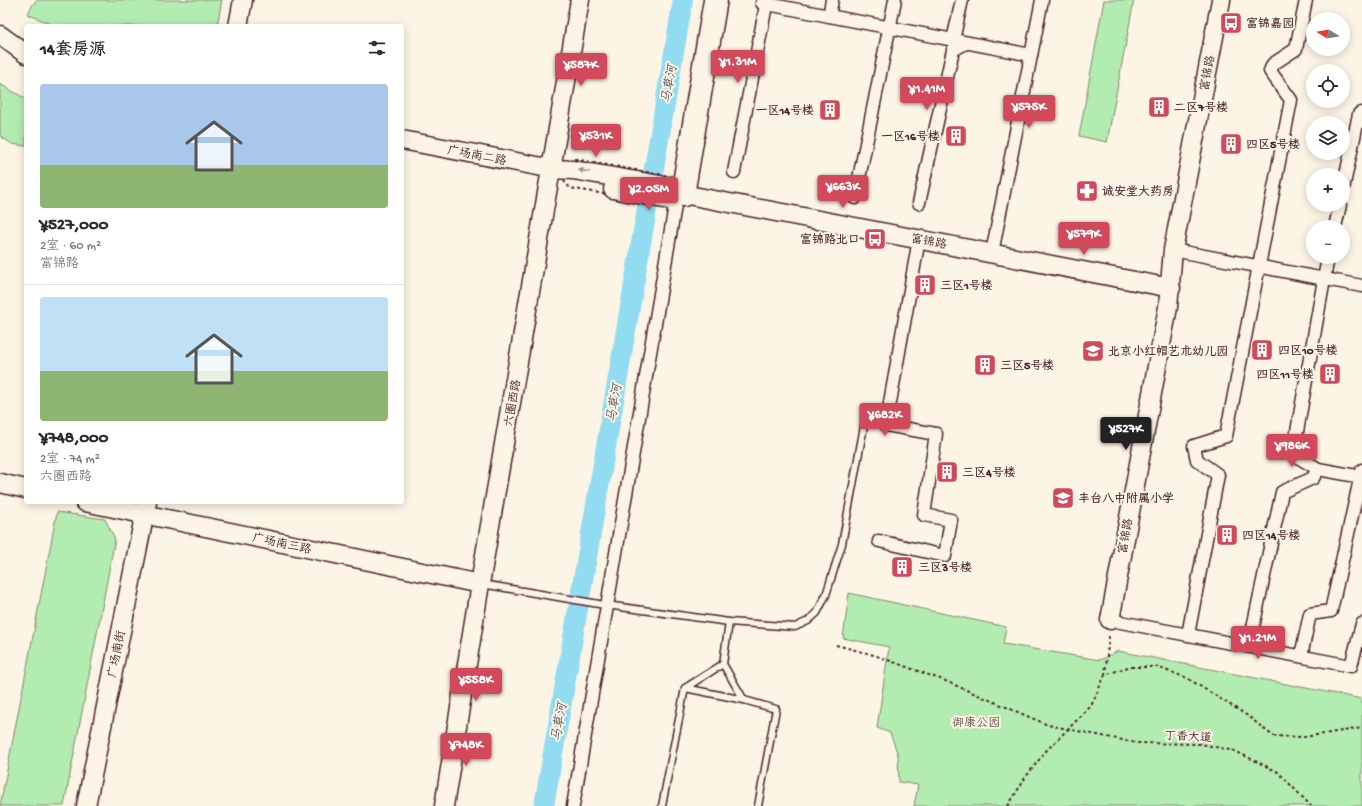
<!DOCTYPE html>
<html lang="zh">
<meta charset="utf-8">
<style>
:root{--surface:#fff;--page:#f7f7f7;--text:#2b2b33;--muted:#7c7c81;--line:#e1e1e2;--accent:#d1495b}
body{margin:0;font-family:"Gochi Hand","LXGW WenKai TC",sans-serif;background:var(--page);color:var(--text);height:100vh;display:flex;flex-direction:column;font-size:15px;white-space:nowrap}
*{box-sizing:border-box;margin:0}
p{font-size:13px;color:var(--muted)}
.icon{flex:none;width:22px;height:22px;fill:none;stroke:currentColor;stroke-width:2;stroke-linecap:round;stroke-linejoin:round}
.map{position:relative;flex:1;overflow:hidden}
.panel{position:absolute;left:24px;top:24px;width:380px;height:480px;display:flex;flex-direction:column;background:var(--surface);border-radius:4px;box-shadow:0 2px 10px #0003}
.panel>*{flex:none}
.needle{width:26px;rotate:281deg}
.buttons{position:absolute;left:1306px;top:12px;display:grid;gap:8px}
.buttons a{display:grid;place-items:center;width:44px;height:44px;border-radius:50%;background:var(--surface);box-shadow:0 2px 10px #0003;font-size:20px}
.price{position:absolute;translate:-50% -34px;padding:0 9px;border-radius:4px;background:var(--accent);color:#fff;font-size:13px;line-height:26px;filter:drop-shadow(0 1px 2px #0008)}
.price::after{content:'';position:absolute;left:50%;top:24px;width:12px;height:9px;margin-left:-6px;background:inherit;clip-path:polygon(0 0,100% 0,50% 100%)}
.price.active{background:#222;color:#fff}
ul{padding:0;list-style:none}
li{display:grid;align-content:center;gap:8px;height:212px;padding:0 16px}
li+li{border-top:1px solid var(--line)}
li span{display:grid;place-items:center;height:124px;border-radius:4px;color:#555}
li>.icon{margin-inline-start:auto}
span .icon{width:72px;height:72px;fill:#fffc;stroke-width:1}
li b{font-size:17px}
h2{display:flex;justify-content:space-between;align-items:center;height:48px;padding:0 16px;font-size:17px}
.map>svg:first-child{display:block}
.green{fill:#b3ecb0;stroke:#7e866e}
.lines{fill:none;stroke-linecap:round;stroke-linejoin:round}
.river{stroke:#91dcf1;stroke-width:20}
.lane-casing{stroke:#4a1f2b;stroke-width:9}
.street-casing{stroke:#4a1f2b;stroke-width:15}
.secondary-casing{stroke:#4a1f2b;stroke-width:21}
.path{stroke:#4a1f2b;stroke-width:2;stroke-dasharray:3 3;stroke-linecap:butt}
.lane{stroke:#fcf5e5;stroke-width:6}
.street{stroke:#fcf5e5;stroke-width:12}
.secondary{stroke:#fcf5e5;stroke-width:18}
.oneway{fill:#a38a88}
.labels{text-anchor:middle;stroke-width:4;stroke-linejoin:round;paint-order:stroke}
.poi-label{font-size:12px;font-weight:bold;fill:#4a1f2b;stroke:#fcf5e5;text-anchor:start}
.street-label{font-size:12px;fill:#4a1f2b;stroke:#fcf5e5}
.park-label{font-size:12px;fill:#64524c;stroke:#fcf5e5}
.water-label{font-size:13px;font-style:italic;fill:#5c4e5c;stroke:#fcf5e5}
</style>
<div class="map">
<svg width="1362" height="806" viewBox="0 0 1362 806">
<rect width="100%" height="100%" fill="#fcf5e5"/>
<filter id="ink" filterUnits="userSpaceOnUse"><feTurbulence type="fractalNoise" baseFrequency=".025" numOctaves="2"/><feDisplacementMap in="SourceGraphic" scale="8" xChannelSelector="R" yChannelSelector="G"/><feConvolveMatrix kernelMatrix="1 2 1 2 8 2 1 2 1" color-interpolation-filters="sRGB"/></filter>
<g filter="url(#ink)">
<g class="green">
<polygon points="36,0 222,0 217,26 56,26 27,14"/>
<polygon points="1104,0 1134,0 1107,142 1079,136"/>
<polygon points="0,84 26,99 26,146 12,144 0,136"/>
<polygon points="57,512 105,519 115,539 64,806 0,806"/>
<polygon points="849,593 1006,627 1003,644 1100,660 1118,651 1362,699 1362,806 914,806 918,785 899,782 898,755 890,733 877,728 889,647 843,638"/>
</g>
<g class="lines">
<polyline class="river" points="544,806 683,0"/>
<g class="lane-casing">
<g id="lane">
<polyline points="482,584 599,604 729,622 795,627 808,621 817,613 826,595 842,544 867,410"/>
<polyline points="729,622 723,664 744,700 776,709 758,806"/>
<polyline points="685,688 744,700"/>
<polyline points="662,806 685,688 723,664"/>
</g>
</g>
<g class="street-casing">
<g id="street">
<polyline points="762,3 1031,55"/>
<polyline points="829,16 832,0"/>
<polyline points="953,40 962,0"/>
<polyline points="734,172 767,0"/>
<polyline points="1343,189 1359,114 1362,113"/>
<polyline points="855,198 895,0"/>
<polyline points="685,200 688,195 721,0"/>
<polyline points="919,203 953,50 966,43"/>
<polyline points="1335,227 1340,205"/>
<polyline points="1173,250 1362,286"/>
<polyline points="992,253 1042,0"/>
<polyline points="1318,469 1362,477"/>
<polyline points="879,541 945,556 951,520 924,515 936,434 886,425 919,239"/>
<polyline points="1110,620 1351,666 1362,624"/>
<polyline points="1188,635 1218,475 1197,460 1194,446 1226,436 1291,100 1270,71 1273,64 1296,49 1306,0"/>
<polyline points="1249,646 1282,492 1313,478 1318,469 1293,454 1328,257"/>
<polyline points="1301,656 1310,614 1331,611 1362,470"/>
<polyline points="573,806 710,0"/>
</g>
</g>
<g class="secondary-casing">
<g id="secondary">
<polyline points="238,26 243,0"/>
<polyline points="0,35 26,54"/>
<polyline points="402,140 553,169 573,170 672,187 688,195 1171,288"/>
<polyline points="613,189 669,200 688,195"/>
<polyline points="0,483 26,489"/>
<polyline points="85,502 480,584"/>
<polyline points="1110,620 1168,307 1173,250 1221,0"/>
<polyline points="86,806 147,502"/>
<polyline points="444,806 480,584 580,0"/>
</g>
</g>
<g class="path">
<polygon points="575,159 674,177 688,195 668,205 570,188 553,169"/>
<polyline points="836,645 874,655 943,680 1048,725 1137,743 1201,744 1235,751 1278,772 1311,806"/>
<polyline points="1105,675 1109,635"/>
<polyline points="1008,806 1025,778 1045,752 1091,706 1105,675 1128,667 1157,667 1187,678 1248,716 1273,736 1304,737 1362,728"/>
</g>
<use href="#lane" class="lane"/>
<use href="#street" class="street"/>
<use href="#secondary" class="secondary"/>
</g>
<defs><path id="oneway-solid" d="M-6-.8H1V-3.2L6.5 0L1 3.2V.8H-6Z"/></defs>
<use class="oneway" href="#oneway-solid" transform="translate(584 171) rotate(-170)"/>
</g>
<defs>
<g id="bus-square" transform="scale(1.15)"><rect x="-9" y="-9" width="18" height="18" rx="4" fill="#d1495b" stroke="#fcf5e5"/><path d="M-5-6H5V4H4V6H2V4H-2V6H-4V4H-5ZM-3.5-4V0h7V-4ZM-3.5 1.2v1.5H-2V1.2ZM2 1.2v1.5H3.5V1.2Z" fill="#fff"/></g>
<g id="building-square" transform="scale(1.15)"><rect x="-9" y="-9" width="18" height="18" rx="4" fill="#d1495b" stroke="#fcf5e5"/><path d="M-4-6H4V6H1V3H-1V6H-4ZM-2.5-4.3h1.7v1.8h-1.7ZM.8-4.3h1.7v1.8H.8ZM-2.5-1h1.7V.8h-1.7ZM.8-1h1.7V.8H.8Z" fill="#fff"/></g>
<g id="pharmacy-square" transform="scale(1.15)"><rect x="-9" y="-9" width="18" height="18" rx="4" fill="#d1495b" stroke="#fcf5e5"/><path d="M-2-6h4v4h4v4h-4v4h-4v-4h-4v-4h4Z" fill="#fff"/></g>
<g id="school-square" transform="scale(1.15)"><rect x="-9" y="-9" width="18" height="18" rx="4" fill="#d1495b" stroke="#fcf5e5"/><path d="M0-5L7-2L0 1L-7-2ZM-4 1L0 2.5L4 1V4Q0 6-4 4Z" fill="#fff"/></g>
</defs>
<g fill-rule="evenodd">
<use href="#bus-square" x="1231" y="23"/>
<use href="#building-square" x="1159" y="107"/>
<use href="#building-square" x="830" y="110"/>
<use href="#building-square" x="956" y="136"/>
<use href="#building-square" x="1231" y="144"/>
<use href="#pharmacy-square" x="1087" y="191"/>
<use href="#bus-square" x="875" y="239"/>
<use href="#building-square" x="925" y="285"/>
<use href="#building-square" x="1262" y="350"/>
<use href="#school-square" x="1093" y="351"/>
<use href="#building-square" x="985" y="365"/>
<use href="#building-square" x="1330" y="374"/>
<use href="#building-square" x="947" y="472"/>
<use href="#school-square" x="1063" y="498"/>
<use href="#building-square" x="1227" y="535"/>
<use href="#building-square" x="902" y="567"/>
</g>
<g class="labels">
<g class="poi-label">
<text x="1246" y="27">富锦嘉园</text>
<text x="1174" y="111">二区7号楼</text>
<text x="814" y="114" text-anchor="end">一区14号楼</text>
<text x="940" y="140" text-anchor="end">一区16号楼</text>
<text x="1246" y="148">四区5号楼</text>
<text x="1102" y="195">诚安堂大药房</text>
<text x="860" y="243" text-anchor="end">富锦路北口</text>
<text x="940" y="289">三区1号楼</text>
<text x="1278" y="354">四区10号楼</text>
<text x="1108" y="355">北京小红帽艺术幼儿园</text>
<text x="1000" y="369">三区5号楼</text>
<text x="1314" y="378" text-anchor="end">四区11号楼</text>
<text x="962" y="476">三区4号楼</text>
<text x="1078" y="502">丰台八中附属小学</text>
<text x="1242" y="539">四区14号楼</text>
<text x="918" y="571">三区3号楼</text>
</g>
<g class="street-label">
<text transform="translate(1207 73) rotate(-79)" y="4">富锦路</text>
<text transform="translate(477 155) rotate(11)" y="4">广场南二路</text>
<text transform="translate(929 241) rotate(11)" y="4">富锦路</text>
<text transform="translate(512 403) rotate(-80)" y="4">六圈西路</text>
<text transform="translate(1125 536) rotate(-80)" y="4">富锦路</text>
<text transform="translate(282 543) rotate(12)" y="4">广场南三路</text>
<text transform="translate(116 654) rotate(-79)" y="4">广场南街</text>
<text transform="translate(1188 736) rotate(3)" y="4">丁香大道</text>
</g>
<g class="park-label">
<text x="976" y="726">御康公园</text>
</g>
<g class="water-label">
<text transform="translate(668 84) rotate(-80)" y="5">马草河</text>
<text transform="translate(613 403) rotate(-80)" y="5">马草河</text>
<text transform="translate(558 722) rotate(-80)" y="5">马草河</text>
</g>
</g>
</svg>
<div class="buttons">
<a><svg class="needle" viewBox="-14 -14 28 28"><path d="M0-13l5 13h-10z" fill="#e53935"/><path d="M0 13l5-13h-10z" fill="#7c7c81"/></svg></a>
<a><svg class="icon" aria-label="locate" viewBox="0 0 24 24"><circle cx="12" cy="12" r="6"/><path d="M12 2v4M12 18v4M2 12h4M18 12h4"/></svg></a>
<a><svg class="icon" aria-label="layers" viewBox="0 0 24 24"><path d="M12 4l9 5-9 5-9-5zM3 14l9 5 9-5"/></svg></a>
<a>+</a>
<a>−</a>
</div>
<b class="price" style="left:738px;top:84px">¥1.31M</b>
<b class="price" style="left:581px;top:87px">¥587K</b>
<b class="price" style="left:927px;top:111px">¥1.41M</b>
<b class="price" style="left:1029px;top:129px">¥575K</b>
<b class="price" style="left:596px;top:158px">¥531K</b>
<b class="price" style="left:843px;top:209px">¥663K</b>
<b class="price" style="left:649px;top:211px">¥2.05M</b>
<b class="price" style="left:1084px;top:256px">¥579K</b>
<b class="price" style="left:885px;top:437px">¥682K</b>
<b class="price active" style="left:1126px;top:451px">¥527K</b>
<b class="price" style="left:1292px;top:468px">¥986K</b>
<b class="price" style="left:1258px;top:660px">¥1.21M</b>
<b class="price" style="left:476px;top:702px">¥558K</b>
<b class="price" style="left:466px;top:767px">¥748K</b>
<section class="panel">
<h2>14套房源<svg class="icon" aria-label="filters" viewBox="0 0 24 24"><path d="M4 7h16M4 17h16"/><circle cx="9" cy="7" r="2"/><circle cx="15" cy="17" r="2"/></svg></h2>
<ul>
<li><span style="background:linear-gradient(#a9c7e8 65%,#8fb573 0)"><svg class="icon" aria-label="home" viewBox="0 0 24 24"><path d="M3 11l9-7 9 7M6 9v11h12V9"/></svg></span><div><b>¥527,000</b><p>2室 · 60 m²</p><p>富锦路</p></div></li>
<li><span style="background:linear-gradient(#bfe0f5 60%,#8fb573 0)"><svg class="icon" aria-label="home" viewBox="0 0 24 24"><path d="M3 11l9-7 9 7M6 9v11h12V9"/></svg></span><div><b>¥748,000</b><p>2室 · 74 m²</p><p>六圈西路</p></div></li>
</ul>
</section>
</div>
